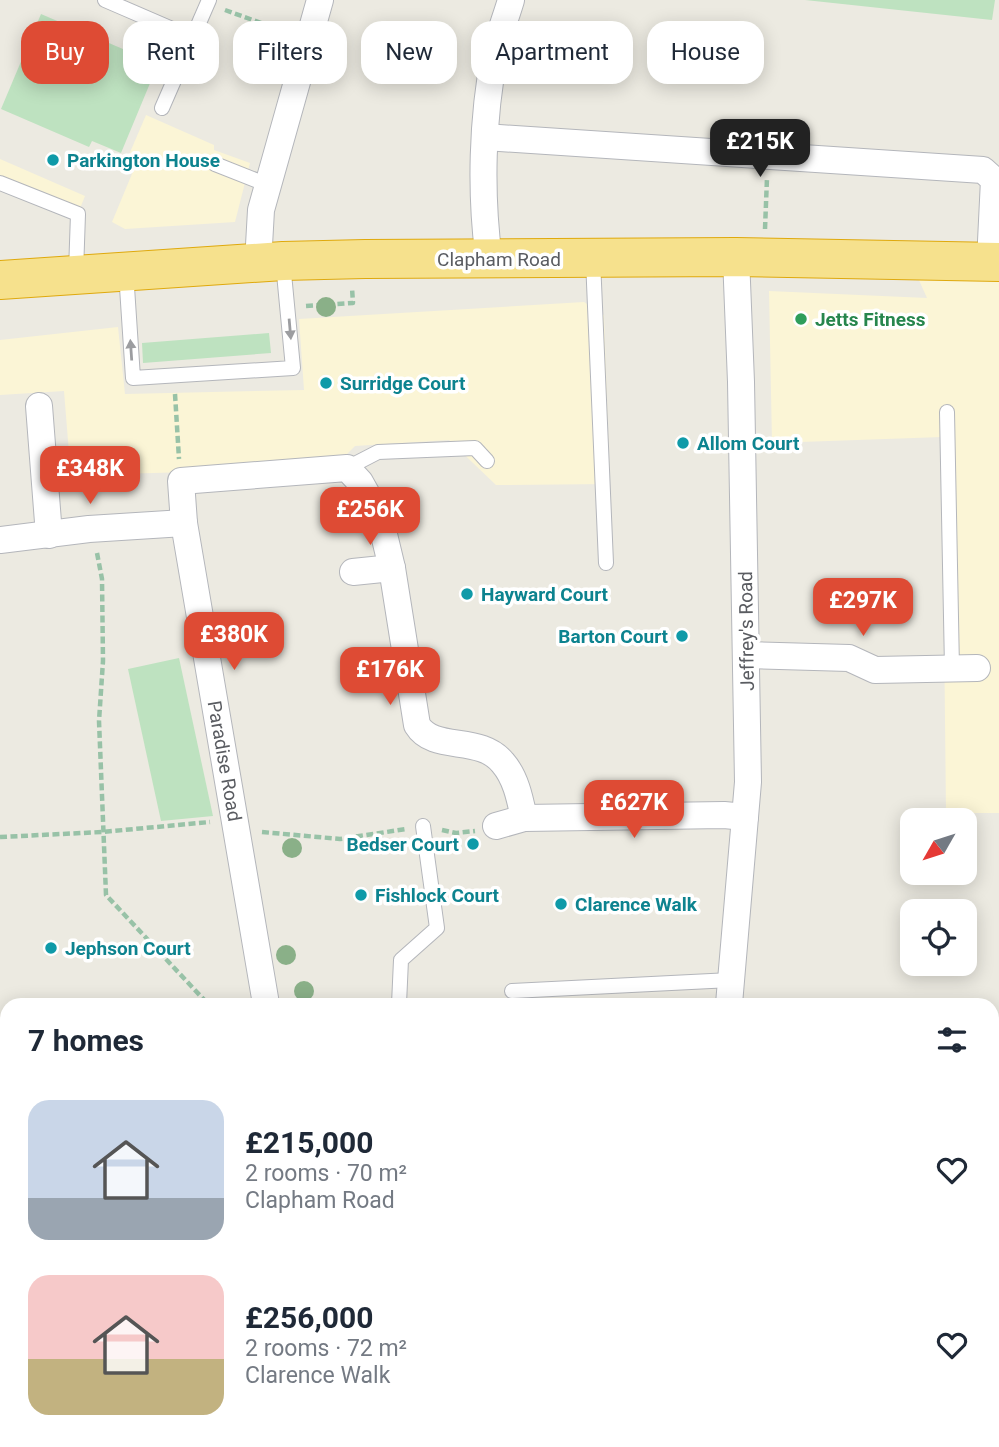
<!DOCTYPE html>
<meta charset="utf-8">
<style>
:root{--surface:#fff;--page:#f2f2f3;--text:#1f2937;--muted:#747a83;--accent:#de4b34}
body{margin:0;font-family:Roboto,sans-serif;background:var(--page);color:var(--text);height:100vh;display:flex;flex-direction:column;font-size:26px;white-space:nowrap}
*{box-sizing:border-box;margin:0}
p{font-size:23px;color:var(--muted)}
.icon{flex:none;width:38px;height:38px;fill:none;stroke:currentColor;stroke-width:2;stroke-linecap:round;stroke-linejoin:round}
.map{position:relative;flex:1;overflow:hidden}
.drawer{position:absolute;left:0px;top:998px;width:999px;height:450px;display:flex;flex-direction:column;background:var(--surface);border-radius:21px 21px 0 0;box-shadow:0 4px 18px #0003}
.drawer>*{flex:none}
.top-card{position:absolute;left:21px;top:21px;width:957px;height:63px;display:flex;gap:14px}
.needle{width:46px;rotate:231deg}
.tools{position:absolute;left:900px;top:808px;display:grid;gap:14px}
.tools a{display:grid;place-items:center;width:77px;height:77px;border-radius:14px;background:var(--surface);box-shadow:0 4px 18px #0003;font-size:35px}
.price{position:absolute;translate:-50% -60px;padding:0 16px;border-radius:14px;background:var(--accent);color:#fff;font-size:23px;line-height:46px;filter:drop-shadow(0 2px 4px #0008)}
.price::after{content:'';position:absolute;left:50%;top:42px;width:21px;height:16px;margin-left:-10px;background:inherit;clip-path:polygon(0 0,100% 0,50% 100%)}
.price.selected{background:#222;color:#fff}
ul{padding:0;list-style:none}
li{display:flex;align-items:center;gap:21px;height:175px;padding:0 28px}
li span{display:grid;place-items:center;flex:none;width:196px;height:140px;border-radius:21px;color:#555}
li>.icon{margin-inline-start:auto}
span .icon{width:84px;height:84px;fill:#fffc;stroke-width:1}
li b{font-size:30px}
h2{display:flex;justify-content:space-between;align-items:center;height:84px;padding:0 28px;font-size:30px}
.tag{padding:0 24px;border-radius:21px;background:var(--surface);box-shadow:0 4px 18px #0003;font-size:24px;line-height:63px}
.tag.selected{background:var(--accent);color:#fff}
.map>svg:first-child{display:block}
.commercial{fill:#fbf5d6}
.education{fill:#dbd9cf}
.green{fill:#bee2c0}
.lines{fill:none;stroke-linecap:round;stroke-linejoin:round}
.lane-casing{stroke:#b4b6bb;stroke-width:16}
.street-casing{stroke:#b4b6bb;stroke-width:28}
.highway-casing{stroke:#dfa90d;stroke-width:40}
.path{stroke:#98c2a7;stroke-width:4.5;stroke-dasharray:7 3.5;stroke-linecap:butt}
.lane{stroke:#fff;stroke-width:14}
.street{stroke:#fff;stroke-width:26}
.highway{stroke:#f6e18d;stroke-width:38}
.tree{fill:#8ab088}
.oneway{fill:#9c9da0}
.culture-dot{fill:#0f9aa8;stroke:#fff;stroke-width:2.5}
.leisure-dot{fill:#2e9e5b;stroke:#fff;stroke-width:2.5}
.labels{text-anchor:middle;stroke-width:7;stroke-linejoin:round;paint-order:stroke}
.culture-label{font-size:19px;font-weight:bold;fill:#0d838f;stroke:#fff;text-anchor:start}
.street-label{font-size:19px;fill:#5a5c61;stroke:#fff}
.leisure-label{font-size:19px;font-weight:bold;fill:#27864d;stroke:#fff;text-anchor:start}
</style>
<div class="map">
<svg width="999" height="1447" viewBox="0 0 999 1447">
<rect width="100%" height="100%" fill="#eceae1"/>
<g class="commercial">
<polygon points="146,115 214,145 214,150 250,163 235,222 125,229 112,222 134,169 125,164"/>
<polygon points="0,159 85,196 79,211 0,180"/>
<polygon points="918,278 999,282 999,813 946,813 942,437 772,443 769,291 927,298"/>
<polygon points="584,302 604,315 610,484 496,485 449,440 355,446 333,468 116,474 69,453 64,391 0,395 0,340 118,327 125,394 304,390 299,319"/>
</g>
<polygon class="education" points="0,1264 7,1264 7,1440 436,1440 436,1447 0,1447"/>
<g class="green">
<polygon points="805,0 995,0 992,20"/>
<polygon points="41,14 158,64 121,153 92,141 89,147 1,109"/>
<polygon points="269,333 271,353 143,363 142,343"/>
<polygon points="179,658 213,816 161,821 128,669"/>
</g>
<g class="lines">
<g class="lane-casing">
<g id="lane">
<polyline points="105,0 193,38"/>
<polyline points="162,108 209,0"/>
<polyline points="215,164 268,185"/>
<polyline points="0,183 78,214 76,272"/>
<polyline points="593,260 606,563"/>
<polyline points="126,272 133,378 293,368 283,263"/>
<polyline points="947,412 952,668"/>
<polyline points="347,468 378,452 475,448 487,461"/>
<polyline points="512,991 731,980"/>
<polyline points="399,1004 401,960 437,928 423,826"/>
</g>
</g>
<g class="street-casing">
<g id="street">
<polyline points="485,137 983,170 994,180 990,262"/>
<path d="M489 259C480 193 482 118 495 52 499 35 506 17 511 0"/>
<polyline points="258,263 261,210 320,0"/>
<polyline points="39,406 49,535"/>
<path d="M381 522 392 568 417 725C434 753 480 734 503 763 516 778 520 799 524 818"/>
<polyline points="0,540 89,529 184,523"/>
<polyline points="353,572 392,568"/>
<polyline points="747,655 849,658 875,670 977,668"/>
<polyline points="496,826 524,818 724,815 745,817"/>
<polyline points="266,1004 184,523 181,481 347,468 360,482 374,507"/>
<polyline points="729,1004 748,782 741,382 736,257"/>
<polyline points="0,1182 7,1182"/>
<polyline points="648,1447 649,1440"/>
</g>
</g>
<g class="highway-casing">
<polyline id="highway" points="0,280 283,261 365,259 736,257 999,262"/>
</g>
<g class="path">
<polyline points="225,10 286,32"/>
<polyline points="765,229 767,178"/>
<polyline points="306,306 353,303 352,288"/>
<polyline points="175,394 179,459"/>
<polyline points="97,553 102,579 103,661 99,721 106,895 208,1004"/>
<polyline points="442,830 456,833 475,831"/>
<polyline points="262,832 340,839 406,829"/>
<polyline points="0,837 102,832 210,822"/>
<polyline points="992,1061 999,1066"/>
<polyline points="992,1212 999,1213"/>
<polyline points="992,1269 999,1269"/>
<polyline points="992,1385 999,1385"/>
<polyline points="802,1440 803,1445 999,1445"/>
</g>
<use href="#lane" class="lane"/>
<use href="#street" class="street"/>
<use href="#highway" class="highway"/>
</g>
<g class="tree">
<circle cx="326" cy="307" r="10"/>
<circle cx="292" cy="848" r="10"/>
<circle cx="286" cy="955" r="10"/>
<circle cx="304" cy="991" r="10"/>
</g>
<defs><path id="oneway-solid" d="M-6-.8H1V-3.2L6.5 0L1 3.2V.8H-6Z" transform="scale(1.75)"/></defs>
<g class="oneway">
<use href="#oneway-solid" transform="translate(290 329) rotate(85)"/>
<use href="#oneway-solid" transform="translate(131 350) rotate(-94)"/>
</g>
<g class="culture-dot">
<circle cx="53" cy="160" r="7"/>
<circle cx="326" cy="383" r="7"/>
<circle cx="683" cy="443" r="7"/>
<circle cx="467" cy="594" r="7"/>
<circle cx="682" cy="636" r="7"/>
<circle cx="473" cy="844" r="7"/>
<circle cx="361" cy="895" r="7"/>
<circle cx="561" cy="904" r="7"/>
<circle cx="51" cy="948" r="7"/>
</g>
<circle class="leisure-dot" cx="801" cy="319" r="7"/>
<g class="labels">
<g class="culture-label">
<text x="67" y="167">Parkington House</text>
<text x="340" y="390">Surridge Court</text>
<text x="697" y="450">Allom Court</text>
<text x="481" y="601">Hayward Court</text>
<text x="668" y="643" text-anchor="end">Barton Court</text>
<text x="459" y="851" text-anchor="end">Bedser Court</text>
<text x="375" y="902">Fishlock Court</text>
<text x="575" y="911">Clarence Walk</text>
<text x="65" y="955">Jephson Court</text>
</g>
<g class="street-label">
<text x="499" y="266">Clapham Road</text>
<text transform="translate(746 631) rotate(-91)" y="7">Jeffrey's Road</text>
<text transform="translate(225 761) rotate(80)" y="7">Paradise Road</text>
</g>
<g class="leisure-label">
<text x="815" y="326">Jetts Fitness</text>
</g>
</g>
</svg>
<div class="tools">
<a><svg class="needle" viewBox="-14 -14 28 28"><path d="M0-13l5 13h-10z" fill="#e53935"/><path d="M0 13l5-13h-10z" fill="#747a83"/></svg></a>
<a><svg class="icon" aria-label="locate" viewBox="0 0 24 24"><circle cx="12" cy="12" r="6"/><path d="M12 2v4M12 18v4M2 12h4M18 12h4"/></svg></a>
</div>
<b class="price selected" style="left:760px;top:179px">£215K</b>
<b class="price" style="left:90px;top:506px">£348K</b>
<b class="price" style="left:370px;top:547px">£256K</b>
<b class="price" style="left:863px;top:638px">£297K</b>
<b class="price" style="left:234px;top:672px">£380K</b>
<b class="price" style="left:390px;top:707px">£176K</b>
<b class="price" style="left:634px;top:840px">£627K</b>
<div class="top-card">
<a class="tag selected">Buy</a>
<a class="tag">Rent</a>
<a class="tag">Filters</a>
<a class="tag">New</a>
<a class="tag">Apartment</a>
<a class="tag">House</a>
</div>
<section class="drawer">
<h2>7 homes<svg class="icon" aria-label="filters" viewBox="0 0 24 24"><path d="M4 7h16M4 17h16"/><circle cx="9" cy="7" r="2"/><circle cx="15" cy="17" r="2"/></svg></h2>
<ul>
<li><span style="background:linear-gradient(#c9d6e8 70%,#9aa5b1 0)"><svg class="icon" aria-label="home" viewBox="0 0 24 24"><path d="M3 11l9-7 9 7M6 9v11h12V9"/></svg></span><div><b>£215,000</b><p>2 rooms · 70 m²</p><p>Clapham Road</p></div><svg class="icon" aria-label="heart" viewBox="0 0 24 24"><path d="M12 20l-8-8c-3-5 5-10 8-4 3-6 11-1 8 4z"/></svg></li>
<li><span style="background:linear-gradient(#f6c9c9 60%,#c2b280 0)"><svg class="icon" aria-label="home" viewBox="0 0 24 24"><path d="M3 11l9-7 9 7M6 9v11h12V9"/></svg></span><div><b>£256,000</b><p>2 rooms · 72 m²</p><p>Clarence Walk</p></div><svg class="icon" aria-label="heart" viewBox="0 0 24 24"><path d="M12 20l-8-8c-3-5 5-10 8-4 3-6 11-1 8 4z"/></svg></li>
</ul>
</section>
</div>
